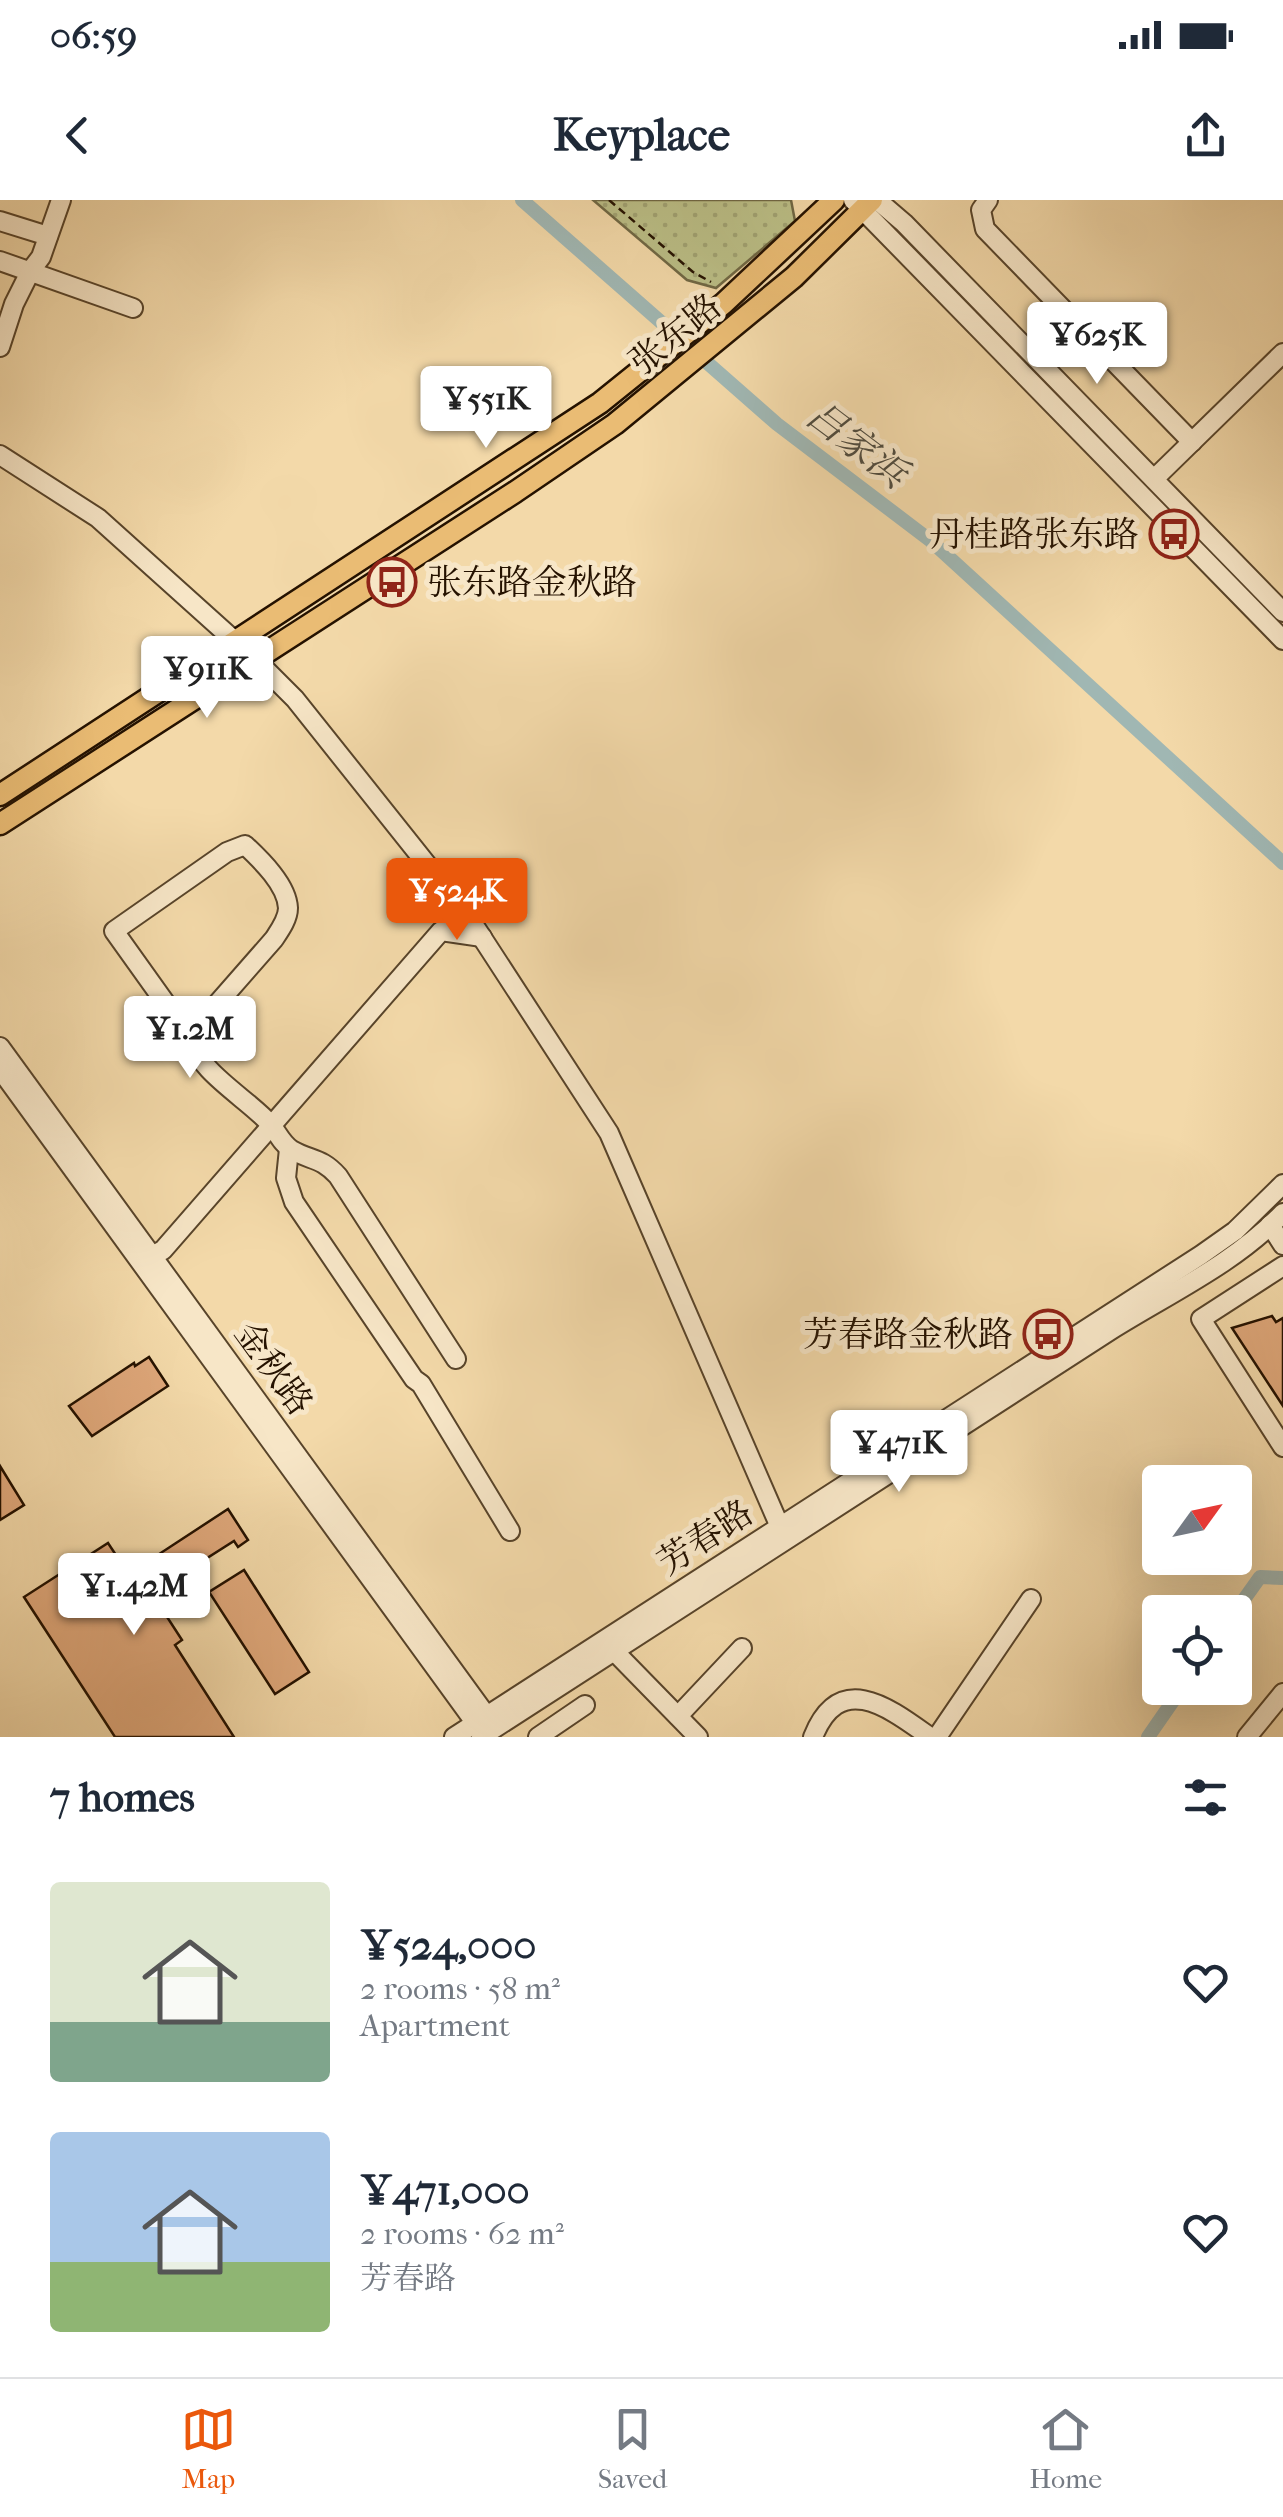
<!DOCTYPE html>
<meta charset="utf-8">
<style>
:root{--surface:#fff;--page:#f2f2f3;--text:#1f2937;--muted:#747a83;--line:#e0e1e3;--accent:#ea580c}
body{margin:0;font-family:"IM FELL French Canon","Noto Serif SC",serif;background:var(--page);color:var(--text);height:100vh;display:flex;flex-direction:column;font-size:38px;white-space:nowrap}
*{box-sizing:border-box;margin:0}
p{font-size:32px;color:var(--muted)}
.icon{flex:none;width:55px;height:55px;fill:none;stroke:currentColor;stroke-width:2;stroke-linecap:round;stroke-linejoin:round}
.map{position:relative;height:1537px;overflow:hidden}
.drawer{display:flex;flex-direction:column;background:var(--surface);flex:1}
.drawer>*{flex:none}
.needle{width:65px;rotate:57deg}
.fabs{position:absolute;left:1142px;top:1265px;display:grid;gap:20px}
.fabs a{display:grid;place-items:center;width:110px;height:110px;border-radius:10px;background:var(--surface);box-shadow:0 10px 40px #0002;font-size:50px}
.price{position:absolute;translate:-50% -85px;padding:0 22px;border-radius:10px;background:#fff;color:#222;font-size:32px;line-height:65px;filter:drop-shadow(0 2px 5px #0008)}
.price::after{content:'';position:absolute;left:50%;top:60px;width:30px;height:22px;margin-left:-15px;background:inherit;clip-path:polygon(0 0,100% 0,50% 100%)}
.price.on{background:var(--accent);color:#fff}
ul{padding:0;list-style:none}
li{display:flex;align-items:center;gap:30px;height:250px;padding:0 50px}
li span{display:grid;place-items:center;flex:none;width:280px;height:200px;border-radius:10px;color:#555}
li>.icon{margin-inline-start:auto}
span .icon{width:120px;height:120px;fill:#fffc;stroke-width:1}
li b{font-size:42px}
h2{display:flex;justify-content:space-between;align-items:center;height:120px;padding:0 50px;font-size:42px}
.status{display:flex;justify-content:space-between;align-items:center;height:70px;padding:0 50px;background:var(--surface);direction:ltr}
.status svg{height:28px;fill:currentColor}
header{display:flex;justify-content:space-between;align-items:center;height:130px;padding:0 50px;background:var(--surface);font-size:45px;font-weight:800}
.dock{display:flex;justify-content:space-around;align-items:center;height:140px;border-top:2px solid var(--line);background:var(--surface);font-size:28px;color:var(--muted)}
.dock a{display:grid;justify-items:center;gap:5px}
.dock .on{color:var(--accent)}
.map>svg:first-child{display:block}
.grass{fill:url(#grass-dots);stroke:#706844;stroke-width:2.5}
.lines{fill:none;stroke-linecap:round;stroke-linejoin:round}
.canal{stroke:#a0b7b3;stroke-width:14}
.building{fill:#dfa87b;stroke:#251200;stroke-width:2.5}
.minor-casing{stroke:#58442a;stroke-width:22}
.major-casing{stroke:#251200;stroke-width:25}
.path{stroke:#251200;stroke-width:2.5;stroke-dasharray:8 5;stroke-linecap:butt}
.minor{stroke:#f7e6c7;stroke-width:18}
.major{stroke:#eabc74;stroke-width:20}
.labels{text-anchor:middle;stroke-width:10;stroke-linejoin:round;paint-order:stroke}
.street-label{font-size:35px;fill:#251200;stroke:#f7e6c7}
.poi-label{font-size:35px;fill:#251200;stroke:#f7e6c7;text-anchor:end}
.water-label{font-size:38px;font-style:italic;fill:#504c3f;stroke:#f7e6c7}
</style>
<div class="status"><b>06:59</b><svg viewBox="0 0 49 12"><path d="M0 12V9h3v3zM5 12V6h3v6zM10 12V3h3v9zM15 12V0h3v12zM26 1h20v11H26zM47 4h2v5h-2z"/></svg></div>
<header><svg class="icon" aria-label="back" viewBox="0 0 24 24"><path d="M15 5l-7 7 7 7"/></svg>Keyplace<svg class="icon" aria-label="share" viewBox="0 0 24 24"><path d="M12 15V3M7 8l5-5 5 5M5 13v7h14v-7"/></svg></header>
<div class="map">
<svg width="1283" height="1537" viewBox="0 0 1283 1537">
<defs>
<pattern id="grass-dots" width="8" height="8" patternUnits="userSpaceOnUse" patternTransform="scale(2.5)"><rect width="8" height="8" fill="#bbbf87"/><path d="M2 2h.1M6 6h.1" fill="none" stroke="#a1a373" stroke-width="1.8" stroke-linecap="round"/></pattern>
</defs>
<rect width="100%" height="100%" fill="#f3d9a9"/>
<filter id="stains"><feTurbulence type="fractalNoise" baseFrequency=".002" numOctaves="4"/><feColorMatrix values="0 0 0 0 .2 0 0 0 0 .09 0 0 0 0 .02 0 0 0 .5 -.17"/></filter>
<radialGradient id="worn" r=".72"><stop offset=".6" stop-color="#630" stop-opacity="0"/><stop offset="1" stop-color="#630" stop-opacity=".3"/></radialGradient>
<polygon class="grass" points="593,0 791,0 795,21 716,88 687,80"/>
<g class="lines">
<g class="canal">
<polyline points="522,0 777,224 931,341 1283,663"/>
<polyline points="1235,1412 1260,1377 1283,1378"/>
<polyline points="1148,1537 1182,1488"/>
</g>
</g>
<g class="building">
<polygon points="1272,1116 1276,1122 1283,1118 1283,1206 1232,1128"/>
<polygon points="149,1157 168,1186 92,1236 69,1206 134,1163 135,1166"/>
<polygon points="0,1266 24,1305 0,1320"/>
<polygon points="228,1309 248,1340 238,1347 234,1341 179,1376 183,1383 156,1400 182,1440 175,1445 234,1537 115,1537 24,1397 108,1343 141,1393 162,1379 150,1360"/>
<polygon points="244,1370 309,1472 275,1494 209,1392"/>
</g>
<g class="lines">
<g class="minor-casing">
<g id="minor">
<polyline points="853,0 1283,440"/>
<polyline points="877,0 904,23 1283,412"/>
<polyline points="988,0 981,10 985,29 1192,242"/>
<polyline points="0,21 48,36"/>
<polyline points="0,61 133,108"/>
<polyline points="0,147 14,104 31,70 41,57 61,0"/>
<polyline points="0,255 98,318 256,460 295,499 468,716 609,933 780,1327"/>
<polyline points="1154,279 1283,153"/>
<path d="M189 836 114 731 227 652 245 645C261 660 287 685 288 708 288 719 280 730 274 739L189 836C198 873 249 899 272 926 278 934 283 945 292 950 311 961 321 957 338 976L456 1159"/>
<polyline points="0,847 494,1526"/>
<polyline points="0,869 482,1532"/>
<polyline points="289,949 286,978 294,1002 414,1179 421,1184 510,1331"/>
<polyline points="1270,1025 1283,1045"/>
<polyline points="152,1056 163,1050 441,731 482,737"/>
<polyline points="1283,1066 1201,1119 1283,1247"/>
<polyline points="614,1451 698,1537"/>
<polyline points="678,1516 742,1448"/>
<polyline points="454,1537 1201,1055 1235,1031 1283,984"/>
<path d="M481 1537 1111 1130C1170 1093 1234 1064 1283 1013"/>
<polyline points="538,1537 585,1505"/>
<path d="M813 1537C840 1470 888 1507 930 1537"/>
<polyline points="937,1537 1031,1399"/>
<polyline points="1247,1537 1283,1493"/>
</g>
</g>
<g class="major-casing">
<g id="major">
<polyline points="0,595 600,203 723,104 834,0"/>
<polyline points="0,624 515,292 615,224 794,77 872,0"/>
</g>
</g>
<polyline class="path" points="609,0 693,72 711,82"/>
<use href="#minor" class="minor"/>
<use href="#major" class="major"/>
</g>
<defs>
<g id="bus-ring" transform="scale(2.5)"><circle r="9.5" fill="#f7e6c7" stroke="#8f2418" stroke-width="1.5"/><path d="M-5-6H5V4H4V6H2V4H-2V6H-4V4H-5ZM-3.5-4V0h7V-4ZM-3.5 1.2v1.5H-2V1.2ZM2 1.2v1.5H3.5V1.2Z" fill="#8f2418"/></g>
</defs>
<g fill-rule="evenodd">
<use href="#bus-ring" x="1174" y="334"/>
<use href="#bus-ring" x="392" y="382"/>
<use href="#bus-ring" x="1048" y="1134"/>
</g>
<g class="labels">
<g class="street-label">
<text transform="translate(675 134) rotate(-39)" y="12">张东路</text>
<text transform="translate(274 1168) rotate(54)" y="12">金秋路</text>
<text transform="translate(705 1337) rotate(-33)" y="12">芳春路</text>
</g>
<g class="poi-label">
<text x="1139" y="346">丹桂路张东路</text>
<text x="427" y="394" text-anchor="start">张东路金秋路</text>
<text x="1013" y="1146">芳春路金秋路</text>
</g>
<g class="water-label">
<text transform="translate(857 244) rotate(37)" y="13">吕家浜</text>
</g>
</g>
<rect width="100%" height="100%" filter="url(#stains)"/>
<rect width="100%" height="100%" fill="url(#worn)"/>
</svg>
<div class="fabs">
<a><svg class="needle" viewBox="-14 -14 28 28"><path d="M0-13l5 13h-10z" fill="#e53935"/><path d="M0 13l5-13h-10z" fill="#747a83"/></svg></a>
<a><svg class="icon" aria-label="locate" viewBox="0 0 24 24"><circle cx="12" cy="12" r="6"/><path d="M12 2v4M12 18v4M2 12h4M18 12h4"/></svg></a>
</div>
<b class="price" style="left:1097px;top:187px">¥625K</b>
<b class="price" style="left:486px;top:251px">¥551K</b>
<b class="price" style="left:207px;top:521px">¥911K</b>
<b class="price on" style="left:457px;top:743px">¥524K</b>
<b class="price" style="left:190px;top:881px">¥1.2M</b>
<b class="price" style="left:899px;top:1295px">¥471K</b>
<b class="price" style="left:134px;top:1438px">¥1.42M</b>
</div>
<section class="drawer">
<h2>7 homes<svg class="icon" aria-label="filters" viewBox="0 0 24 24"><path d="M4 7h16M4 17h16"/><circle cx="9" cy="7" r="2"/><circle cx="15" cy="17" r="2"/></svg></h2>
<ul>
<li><span style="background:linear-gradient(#dfe7d0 70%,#7fa58c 0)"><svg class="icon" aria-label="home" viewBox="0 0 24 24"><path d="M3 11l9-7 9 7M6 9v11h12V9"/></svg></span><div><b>¥524,000</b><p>2 rooms · 58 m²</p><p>Apartment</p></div><svg class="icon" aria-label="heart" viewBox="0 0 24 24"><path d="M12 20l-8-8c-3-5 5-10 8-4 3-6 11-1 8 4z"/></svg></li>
<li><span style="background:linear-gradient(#a9c7e8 65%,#8fb573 0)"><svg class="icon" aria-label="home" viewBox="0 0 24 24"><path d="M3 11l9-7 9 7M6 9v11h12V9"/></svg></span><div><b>¥471,000</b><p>2 rooms · 62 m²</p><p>芳春路</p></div><svg class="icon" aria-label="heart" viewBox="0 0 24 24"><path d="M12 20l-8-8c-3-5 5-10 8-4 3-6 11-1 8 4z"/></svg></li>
</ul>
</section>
<nav class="dock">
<a class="on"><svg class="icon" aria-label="map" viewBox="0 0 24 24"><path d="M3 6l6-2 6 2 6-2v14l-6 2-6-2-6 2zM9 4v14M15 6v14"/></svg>Map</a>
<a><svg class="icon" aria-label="saved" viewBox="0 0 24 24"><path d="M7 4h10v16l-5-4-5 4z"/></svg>Saved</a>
<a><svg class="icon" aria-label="home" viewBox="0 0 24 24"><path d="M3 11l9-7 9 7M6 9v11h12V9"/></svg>Home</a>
</nav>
